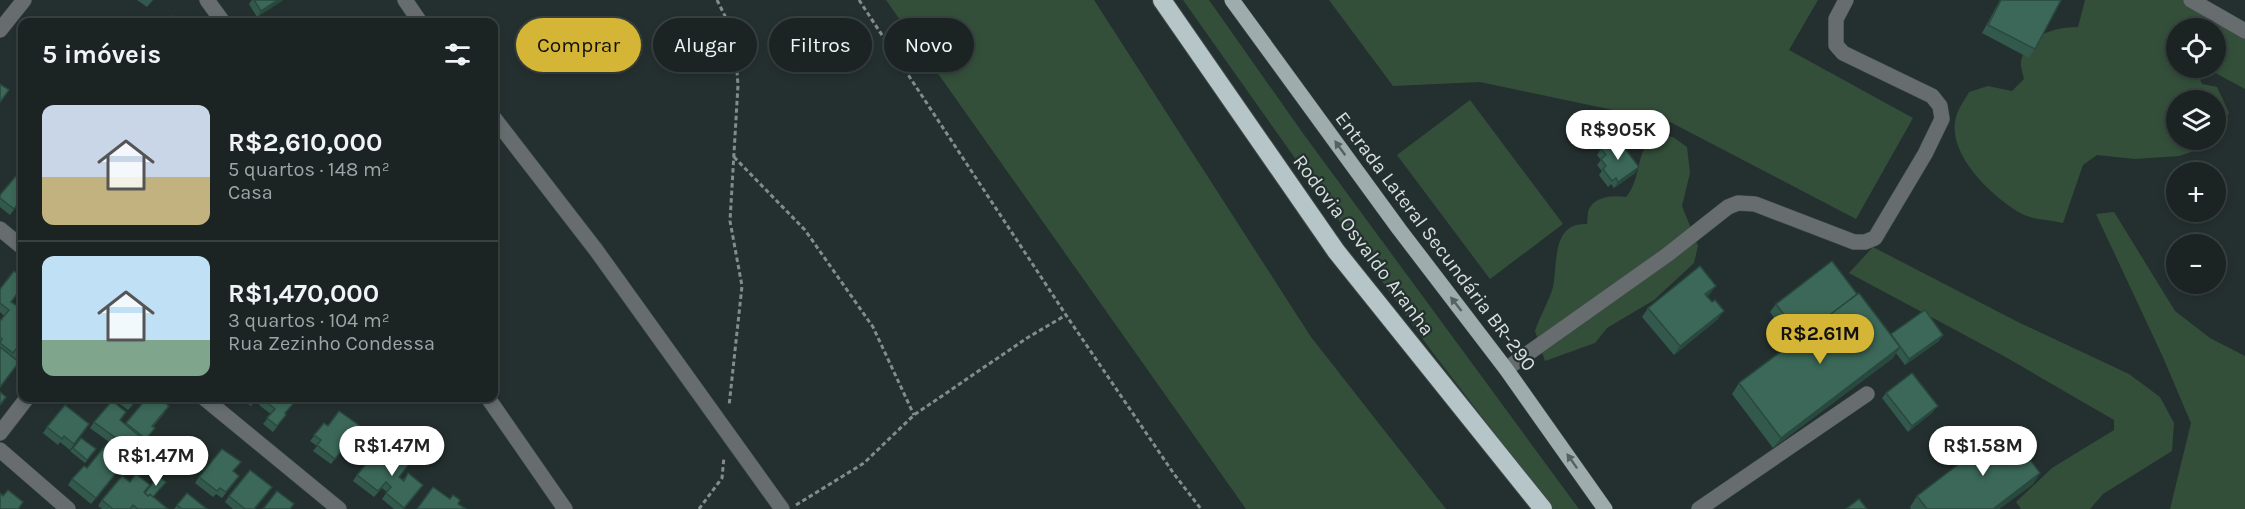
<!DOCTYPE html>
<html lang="pt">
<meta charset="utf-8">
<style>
:root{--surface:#1b2423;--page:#242c2b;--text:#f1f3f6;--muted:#a0a4a6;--line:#394141;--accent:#d5b535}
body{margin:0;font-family:Karla,sans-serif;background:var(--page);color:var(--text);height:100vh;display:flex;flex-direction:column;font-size:22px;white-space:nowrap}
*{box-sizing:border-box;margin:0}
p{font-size:20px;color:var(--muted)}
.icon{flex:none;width:33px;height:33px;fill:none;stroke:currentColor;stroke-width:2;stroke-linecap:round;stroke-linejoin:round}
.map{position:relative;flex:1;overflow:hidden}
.panel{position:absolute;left:18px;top:18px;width:480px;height:384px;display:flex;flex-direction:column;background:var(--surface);border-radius:12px;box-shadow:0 3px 9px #0003,0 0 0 2px var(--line)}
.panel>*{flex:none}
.hud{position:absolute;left:516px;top:18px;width:570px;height:54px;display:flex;gap:12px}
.controls{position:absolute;left:2166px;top:18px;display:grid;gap:12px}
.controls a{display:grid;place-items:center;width:60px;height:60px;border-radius:50%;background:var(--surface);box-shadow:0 3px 9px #0003,0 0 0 2px var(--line);font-size:30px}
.price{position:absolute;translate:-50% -51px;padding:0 14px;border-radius:21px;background:#fff;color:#222;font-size:20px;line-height:39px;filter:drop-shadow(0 2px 3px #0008)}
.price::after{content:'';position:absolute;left:50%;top:36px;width:18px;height:14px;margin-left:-9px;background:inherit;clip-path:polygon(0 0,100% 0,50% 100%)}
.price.active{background:var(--accent);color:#111}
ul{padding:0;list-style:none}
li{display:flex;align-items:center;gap:18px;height:150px;padding:0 24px}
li+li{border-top:2px solid var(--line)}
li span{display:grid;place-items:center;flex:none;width:168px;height:120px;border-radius:12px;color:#555}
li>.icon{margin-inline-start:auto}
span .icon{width:72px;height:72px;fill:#fffc;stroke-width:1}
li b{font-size:26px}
h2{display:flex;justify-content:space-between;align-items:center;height:72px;padding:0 24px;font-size:26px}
.tag{padding:0 21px;border-radius:27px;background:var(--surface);box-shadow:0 3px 9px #0003,0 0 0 2px var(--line);font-size:21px;line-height:54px}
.tag.active{background:var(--accent);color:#111}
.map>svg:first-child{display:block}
.green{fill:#334f3a}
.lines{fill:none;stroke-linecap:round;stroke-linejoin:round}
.minor-casing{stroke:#414c4b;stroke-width:16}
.major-casing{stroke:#414c4b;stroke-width:16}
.highway-casing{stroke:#414c4b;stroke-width:20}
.path{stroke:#828c8b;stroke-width:3;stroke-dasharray:4.5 3;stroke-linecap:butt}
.minor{stroke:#676d6e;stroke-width:15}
.major{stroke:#9facae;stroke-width:15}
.highway{stroke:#b6c5c7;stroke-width:18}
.wall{fill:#33594c}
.shaded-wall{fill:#29493e}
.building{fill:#3b6858;stroke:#29493e;stroke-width:1.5}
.oneway{fill:#556262}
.labels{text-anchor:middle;stroke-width:4.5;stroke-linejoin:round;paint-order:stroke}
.street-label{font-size:20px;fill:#d7dfde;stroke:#24302f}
</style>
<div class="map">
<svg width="2245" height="509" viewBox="0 0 2245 509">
<rect width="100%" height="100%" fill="#24302f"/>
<g class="green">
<polygon points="886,0 1094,0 1311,337 1446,509 1246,509"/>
<polygon points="1183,0 1209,0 1302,132 1579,509 1553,509 1430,349"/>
<polygon points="1329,0 1818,0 1789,50 1913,118 1856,219 1670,122 1480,82 1393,86"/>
<path d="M2085 0H2191L2245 33V89L2206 68H2216V28H2176V68H2195L2202 84 2217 87 2229 113 2216 136V100H2176V140H2213L2210 146 2179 156 2135 159 2097 155 2083 165 2063 223C2051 220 2034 220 2022 214 1992 197 1946 154 1956 117 1958 108 1965 100 1969 92L1988 86 2012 91 2024 79C2023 74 2020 66 2021 61 2027 35 2055 27 2078 27Z"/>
<polygon points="1470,100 1563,224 1490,279 1397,155"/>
<path d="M1656 135 1673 137 1687 147 1690 173 1682 206 1698 246 1694 263 1654 300 1607 328 1595 343 1545 361 1535 331C1540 316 1549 301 1553 287 1558 264 1551 222 1587 224 1588 220 1587 213 1589 209 1595 196 1614 195 1626 197 1643 177 1634 150 1656 135Z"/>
<polygon points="2114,212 2175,311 2210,338 2245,356 2245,509 2170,509 2191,423 2162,355 2096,214"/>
<polygon points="1873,247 2016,321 2129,374 2160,397 2174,423 2172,451 2103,494 2090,509 2021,509 2016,502 2052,468 2114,430 2114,420 2002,355 1849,273"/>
</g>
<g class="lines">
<g class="minor-casing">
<g id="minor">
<polyline points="207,0 223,22"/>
<polyline points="405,0 420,22"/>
<polyline points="2191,0 2245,31"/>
<polyline points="0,30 24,0"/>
<polyline points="494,118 596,250 782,509"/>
<polyline points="0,229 22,247"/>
<polyline points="1506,369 1667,255 1728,207 1738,203 1755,204 1854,242 1865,242 1875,238 1925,154 1942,119 1940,106 1932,96 1843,53 1836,45 1836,19 1846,0"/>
<polyline points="204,398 339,509"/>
<polyline points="488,398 565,509"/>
<polyline points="0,433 27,398"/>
<polyline points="0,450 68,509"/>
<polyline points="1699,509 1867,394"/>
</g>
</g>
<g class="major-casing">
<polyline id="major" points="1232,0 1399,229 1506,369 1605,509"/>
</g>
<g class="highway-casing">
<polyline id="highway" points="1162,0 1336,251 1543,509"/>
</g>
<g class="path">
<polyline points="717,0 734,34 738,85 730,221 742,286 729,406"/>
<polyline points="859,0 1066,315 1174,474 1201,509"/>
<polyline points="734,157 805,230 873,327 914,415"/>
<polyline points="796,505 864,463 914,415 1027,338 1066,315"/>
<polyline points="699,509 722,478 724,457"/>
</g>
<use href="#minor" class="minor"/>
<use href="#major" class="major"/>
<use href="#highway" class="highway"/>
</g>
<g class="wall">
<polygon points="137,0 153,0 147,7"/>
<polygon points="252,0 283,0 257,17 249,4"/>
<polygon points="2000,0 2061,0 2035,49 2029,58 1982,33"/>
<polygon points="1601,149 1635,173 1614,188 1611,184 1608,187 1599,175 1602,171 1597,165 1601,160 1597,155"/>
<polygon points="0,195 22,199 10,215 0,207"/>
<polygon points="0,289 12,302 19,307 22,303 22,319 21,321 22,322 22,361 21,363 11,355 0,387 0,321 4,316 0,312"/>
<polygon points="1710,294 1707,296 1718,319 1674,355 1642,317 1648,308"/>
<polygon points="1857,294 1891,335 1939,341 1905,365 1896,353 1893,358 1773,448 1732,394 1739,383 1793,343 1770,312 1776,304"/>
<polygon points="1886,393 1933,412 1908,432 1882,398"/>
<polygon points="112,398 139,398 128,410"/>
<polygon points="147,398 162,400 165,412 153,427 155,428 131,458 90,428 94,422 120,420 125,425"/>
<polygon points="240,398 257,398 251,406"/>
<polygon points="264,398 285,413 286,415 273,432 263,424 271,414 259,405"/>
<polygon points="324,423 328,426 360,426 331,464 313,451 317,446 310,441"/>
<polygon points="47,427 85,430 70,450 60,442 58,445 43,433"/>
<polygon points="81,438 96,449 85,463 70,451"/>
<polygon points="87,468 121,468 91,504 68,485 72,479"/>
<polygon points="233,472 239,476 222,498 216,494 213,497 195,483 199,477"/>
<polygon points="408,473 423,485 404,509 394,509 382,499 387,492 382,488 374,497 353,481 357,475 399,477 403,480"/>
<polygon points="2040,473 2033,484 1999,509 1911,509 1910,507 1917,496"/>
<polygon points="130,482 144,493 153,497 168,509 102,509 98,506 102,500"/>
<polygon points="272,487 255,509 233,509 225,502 229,496"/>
<polygon points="187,493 207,509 174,509"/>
</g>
<g class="shaded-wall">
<polygon points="278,0 283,0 257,17 261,11"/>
<polygon points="1639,167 1635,173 1614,188 1618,182"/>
<polygon points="1716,286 1710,294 1700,302 1705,294"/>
<polygon points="1724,311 1718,319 1674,355 1680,346"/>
<polygon points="1943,335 1939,341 1905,365 1909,359"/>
<polygon points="1900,347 1893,358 1773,448 1781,438"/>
<polygon points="1938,406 1933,412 1908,432 1912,426"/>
<polygon points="2040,473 2033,484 1999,509 1993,509"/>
</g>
<g class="building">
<polygon points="254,0 278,0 261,11"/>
<polygon points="2001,0 2061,0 2035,49 1988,25"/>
<polygon points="173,16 181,22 168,22"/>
<polygon points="0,84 9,90 0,102"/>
<polygon points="1616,137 1639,167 1618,182 1616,178 1612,181 1603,169 1606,166 1601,159 1606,155 1601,149"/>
<polygon points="21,170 22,171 22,199 14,209 0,198 0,195"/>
<polygon points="1832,261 1857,294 1801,337 1776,304"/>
<polygon points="1700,266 1716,286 1705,294 1712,302 1715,300 1724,311 1680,346 1648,308"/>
<polygon points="14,271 22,277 22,287 11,302 19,307 22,303 22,318 19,315 17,318 22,322 22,354 16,349 13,353 0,343 2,339 0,337 0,321 9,310 0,303 0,289"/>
<polygon points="1859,293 1900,347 1781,438 1739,383"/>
<polygon points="1925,310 1943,335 1909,359 1891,334"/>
<polygon points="0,347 19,362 0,387"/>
<polygon points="1912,373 1938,406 1912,426 1886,393"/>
<polygon points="0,392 6,397 0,405"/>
<polygon points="124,398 138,398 132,404"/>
<polygon points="147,398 164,398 161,400 169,406 152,426 155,428 146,439 126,423"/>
<polygon points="264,398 298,398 285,413 286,415 277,426 267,418 275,409 263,399"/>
<polygon points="112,401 126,412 120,420 144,440 135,452 94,422"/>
<polygon points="65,405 89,424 74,444 64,436 62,439 47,427"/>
<polygon points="339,411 360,426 335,459 317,445 321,440 314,435 324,423 328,426"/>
<polygon points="2006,428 2040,473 1993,509 1927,509 1917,496"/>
<polygon points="81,438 96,449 87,460 73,448"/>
<polygon points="105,446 125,462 96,498 72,479 84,466 87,468"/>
<polygon points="222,449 241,462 233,471 239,476 226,492 220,488 217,491 199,477"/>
<polygon points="407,450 414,457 399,477 404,481 408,473 423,485 404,508 386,493 391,487 386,482 378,491 357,475 376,452 387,462 392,456 398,461"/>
<polygon points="250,470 272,487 254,509 245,509 229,496"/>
<polygon points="136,474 150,485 144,492 148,496 150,494 168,509 138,509 133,505 130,509 113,509 102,500 122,476 130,482"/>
<polygon points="158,476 166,482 153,497 150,494 148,496 145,493"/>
<polygon points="433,487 450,499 453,495 460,500 458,504 466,509 417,509"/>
<polygon points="8,490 23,502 19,508 19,509 0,509 0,493 3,496"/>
<polygon points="277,491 294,504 290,509 263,509"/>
<polygon points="187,493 207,509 182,509 177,505"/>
<polygon points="1859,499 1867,509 1846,509"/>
</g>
<defs><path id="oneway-solid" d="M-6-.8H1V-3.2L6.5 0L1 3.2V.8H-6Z" transform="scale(1.5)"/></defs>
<g class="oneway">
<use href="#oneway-solid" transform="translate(1340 148) rotate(-126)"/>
<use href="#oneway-solid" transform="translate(1456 304) rotate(-128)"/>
<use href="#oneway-solid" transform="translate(1572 461) rotate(-125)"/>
</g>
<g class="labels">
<g class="street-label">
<text transform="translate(1436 241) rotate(53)" y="7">Entrada Lateral Secundária BR-290</text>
<text transform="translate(1364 245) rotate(53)" y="7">Rodovia Osvaldo Aranha</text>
</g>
</g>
</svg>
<div class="controls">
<a><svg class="icon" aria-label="locate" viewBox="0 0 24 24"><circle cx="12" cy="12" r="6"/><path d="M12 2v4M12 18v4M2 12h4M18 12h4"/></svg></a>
<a><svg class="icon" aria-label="layers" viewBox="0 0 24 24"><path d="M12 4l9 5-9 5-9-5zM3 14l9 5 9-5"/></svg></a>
<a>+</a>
<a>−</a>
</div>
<b class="price" style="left:1618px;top:161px">R$905K</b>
<b class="price active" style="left:1820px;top:365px">R$2.61M</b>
<b class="price" style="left:392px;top:477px">R$1.47M</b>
<b class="price" style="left:1983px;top:477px">R$1.58M</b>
<b class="price" style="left:156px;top:487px">R$1.47M</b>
<div class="hud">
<a class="tag active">Comprar</a>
<a class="tag">Alugar</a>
<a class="tag">Filtros</a>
<a class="tag">Novo</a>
</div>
<section class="panel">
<h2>5 imóveis<svg class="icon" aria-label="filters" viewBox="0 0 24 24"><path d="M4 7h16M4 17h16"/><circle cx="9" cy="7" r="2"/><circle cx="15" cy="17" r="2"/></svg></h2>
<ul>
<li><span style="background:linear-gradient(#c9d6e8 60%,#c2b280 0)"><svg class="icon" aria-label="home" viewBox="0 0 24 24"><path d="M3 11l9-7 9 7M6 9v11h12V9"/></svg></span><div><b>R$2,610,000</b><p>5 quartos · 148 m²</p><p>Casa</p></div></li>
<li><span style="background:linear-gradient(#bfe0f5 70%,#7fa58c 0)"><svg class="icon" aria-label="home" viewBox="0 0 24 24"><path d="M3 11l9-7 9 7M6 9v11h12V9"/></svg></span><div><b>R$1,470,000</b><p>3 quartos · 104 m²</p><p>Rua Zezinho Condessa</p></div></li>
</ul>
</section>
</div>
